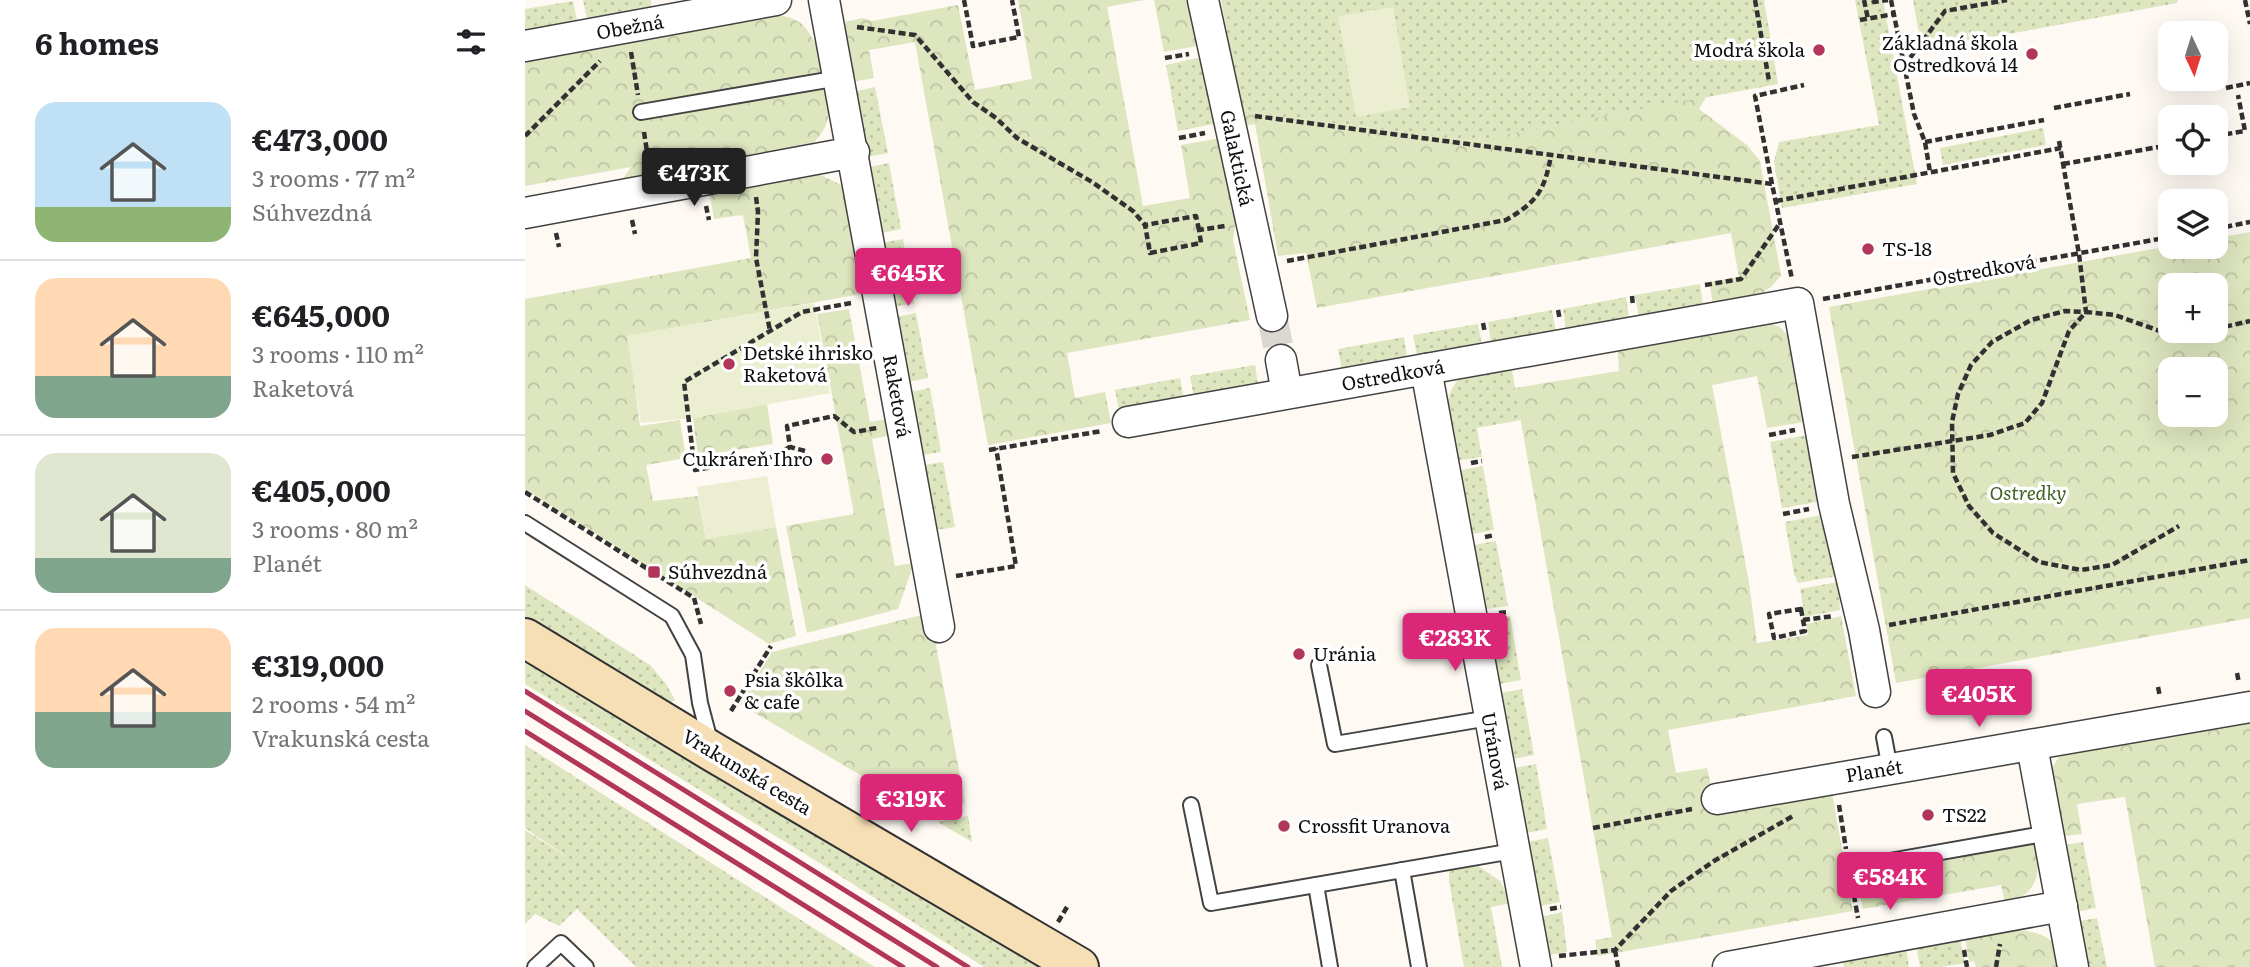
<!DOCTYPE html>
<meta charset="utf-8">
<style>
:root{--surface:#fff;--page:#f6f6f6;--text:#202124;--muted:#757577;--line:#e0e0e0;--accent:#db2777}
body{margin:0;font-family:Literata,serif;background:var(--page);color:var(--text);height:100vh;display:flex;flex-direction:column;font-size:26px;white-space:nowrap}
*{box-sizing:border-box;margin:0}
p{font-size:23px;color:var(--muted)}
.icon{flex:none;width:38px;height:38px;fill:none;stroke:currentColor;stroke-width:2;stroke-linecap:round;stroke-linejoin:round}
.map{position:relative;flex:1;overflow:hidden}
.panel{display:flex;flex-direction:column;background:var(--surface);width:525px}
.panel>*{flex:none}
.needle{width:46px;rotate:176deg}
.tools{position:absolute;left:1633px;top:21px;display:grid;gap:14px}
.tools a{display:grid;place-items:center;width:70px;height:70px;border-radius:14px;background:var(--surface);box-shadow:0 7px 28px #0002;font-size:35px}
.price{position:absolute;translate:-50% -60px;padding:0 16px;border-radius:7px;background:var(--accent);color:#fff;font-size:23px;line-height:46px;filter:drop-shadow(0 2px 4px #0008)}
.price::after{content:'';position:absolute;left:50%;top:42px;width:21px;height:16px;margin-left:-10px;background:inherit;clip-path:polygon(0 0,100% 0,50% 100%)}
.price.current{background:#222;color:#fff}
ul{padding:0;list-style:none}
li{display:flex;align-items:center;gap:21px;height:175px;padding:0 35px}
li+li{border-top:2px solid var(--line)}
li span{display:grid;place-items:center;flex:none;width:196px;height:140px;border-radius:21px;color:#555}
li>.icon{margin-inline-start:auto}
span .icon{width:84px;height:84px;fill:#fffc;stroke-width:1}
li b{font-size:30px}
h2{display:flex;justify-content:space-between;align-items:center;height:84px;padding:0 35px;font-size:30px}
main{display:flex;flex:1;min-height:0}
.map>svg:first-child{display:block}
.grass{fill:url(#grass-dots)}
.park{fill:url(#park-crowns);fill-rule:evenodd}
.pitch{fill:#ebeed0}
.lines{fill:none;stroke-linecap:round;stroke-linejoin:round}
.street-tunnel{stroke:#dad6d1;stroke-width:30;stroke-dasharray:30 15;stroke-linecap:butt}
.lane-casing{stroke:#424242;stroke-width:18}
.street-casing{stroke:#424242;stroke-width:33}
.secondary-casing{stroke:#313131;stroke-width:42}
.path{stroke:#313131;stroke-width:4.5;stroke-dasharray:7 3.5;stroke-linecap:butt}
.lane{stroke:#fff;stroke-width:14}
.street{stroke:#fff;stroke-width:30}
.secondary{stroke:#f7dfb5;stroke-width:38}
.rail{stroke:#b2355a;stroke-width:5}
.poi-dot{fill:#b2355a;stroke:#fff;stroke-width:2.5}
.labels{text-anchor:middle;stroke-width:7;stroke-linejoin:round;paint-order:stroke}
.street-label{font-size:19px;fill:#0f0f0f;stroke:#fff}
.poi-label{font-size:19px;fill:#0f0f0f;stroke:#fff;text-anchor:start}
.park-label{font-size:19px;font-style:italic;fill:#416126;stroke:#fff}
</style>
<main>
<section class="panel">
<h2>6 homes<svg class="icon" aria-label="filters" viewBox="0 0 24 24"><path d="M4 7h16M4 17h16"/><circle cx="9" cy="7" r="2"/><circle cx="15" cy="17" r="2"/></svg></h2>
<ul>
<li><span style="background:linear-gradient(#bfe0f5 75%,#8fb573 0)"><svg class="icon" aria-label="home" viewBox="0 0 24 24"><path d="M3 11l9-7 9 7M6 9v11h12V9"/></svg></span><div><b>€473,000</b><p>3 rooms · 77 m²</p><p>Súhvezdná</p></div></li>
<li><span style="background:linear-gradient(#ffd9b3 70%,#7fa58c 0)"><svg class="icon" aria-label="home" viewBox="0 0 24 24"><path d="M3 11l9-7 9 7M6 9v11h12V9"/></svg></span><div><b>€645,000</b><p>3 rooms · 110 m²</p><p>Raketová</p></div></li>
<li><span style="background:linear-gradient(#dfe7d0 75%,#7fa58c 0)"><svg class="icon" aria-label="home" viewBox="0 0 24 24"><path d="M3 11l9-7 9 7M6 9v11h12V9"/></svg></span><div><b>€405,000</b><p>3 rooms · 80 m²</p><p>Planét</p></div></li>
<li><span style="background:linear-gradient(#ffd9b3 60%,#7fa58c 0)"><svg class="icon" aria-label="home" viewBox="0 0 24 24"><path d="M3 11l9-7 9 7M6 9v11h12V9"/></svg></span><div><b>€319,000</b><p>2 rooms · 54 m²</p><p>Vrakunská cesta</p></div></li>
</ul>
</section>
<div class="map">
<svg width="1725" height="967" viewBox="0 0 1725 967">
<defs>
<pattern id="grass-dots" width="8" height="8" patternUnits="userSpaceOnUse" patternTransform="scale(1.75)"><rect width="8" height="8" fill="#dde6bf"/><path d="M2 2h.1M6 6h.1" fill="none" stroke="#bcc4a3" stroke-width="1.8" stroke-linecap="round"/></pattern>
<pattern id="park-crowns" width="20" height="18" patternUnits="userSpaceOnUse" patternTransform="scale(1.75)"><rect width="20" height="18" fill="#dde6bf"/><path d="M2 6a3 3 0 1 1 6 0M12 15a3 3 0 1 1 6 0" fill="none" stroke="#bcc4a3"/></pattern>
</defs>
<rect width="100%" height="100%" fill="#fef9f3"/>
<g class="grass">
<polygon points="58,0 126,0 128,13 63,24"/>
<polygon points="696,0 1239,0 1253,84 947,141 716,111"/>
<polygon points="1330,0 1358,0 1392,184 1257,208 1249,162 1254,142 1354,125"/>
<polygon points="1388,0 1653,0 1652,3 1397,50"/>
<polygon points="48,1 53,26 0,36 0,9"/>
<polygon points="681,56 693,123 653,131 641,65"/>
<polygon points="350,87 363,153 337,158 325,93"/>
<polygon points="1518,128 1521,145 1418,165 1415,148"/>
<polygon points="364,163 376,229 351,234 339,168"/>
<polygon points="378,239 389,303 364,308 352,244"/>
<polygon points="1175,284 1179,311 1115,323 1110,295"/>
<polygon points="1101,297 1105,325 1042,336 1038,309"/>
<polygon points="1027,310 1032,337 967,349 963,322"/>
<polygon points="391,313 403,378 378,383 366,318"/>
<polygon points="953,324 958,351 893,362 888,335"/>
<polygon points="879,337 883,364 818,376 813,349"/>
<path d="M985 360 996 420 952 428 957 457 929 461C924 433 912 398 937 376 945 369 973 364 985 360Z"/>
<polygon points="730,365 734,391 670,403 665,376"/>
<polygon points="655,378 660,405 595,415 590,390"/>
<polygon points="405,388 416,452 392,456 380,393"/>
<polygon points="1287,434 1299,501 1257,508 1245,442"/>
<polygon points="418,462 430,527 405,531 393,466"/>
<polygon points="958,466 969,530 942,535 931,471"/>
<polygon points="1302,514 1312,576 1273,583 1269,574 1260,522"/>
<polygon points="971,541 983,606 956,610 944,546"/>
<polygon points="1313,582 1315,610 1280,617 1275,589"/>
<polygon points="0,585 125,665 141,684 150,700 140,706 0,624"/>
<polygon points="985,616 996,680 969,685 958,620"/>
<polygon points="0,656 528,967 459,967 285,857 0,684"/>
<polygon points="997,689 1009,755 982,760 971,694"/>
<polygon points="0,745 350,967 111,967 52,909 34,926 10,914 0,924 0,830 48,861 0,828"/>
<polygon points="1011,764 1022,829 995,834 984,769"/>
<polygon points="443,816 447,842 413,822"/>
<polygon points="1023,838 1035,902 1009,907 997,843"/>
<polygon points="1558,842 1571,908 1546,913 1534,846"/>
<polygon points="952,865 975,881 987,903 966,907 977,967 939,967 924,881 924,870"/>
<polygon points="1037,912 1042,952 1017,956 1011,918"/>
<polygon points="1572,918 1582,967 1556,967 1548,922"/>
<polygon points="1435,938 1440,963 1416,967 1395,967 1391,945"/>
<polygon points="1381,947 1384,967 1319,967 1317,959"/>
</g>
<g class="park">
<polygon points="493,0 619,0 582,7 618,206 665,198 656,145 696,138 712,213 708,240 725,320 542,353 550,398 580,392 586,423 463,445 390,42 344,50 349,78 323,83 315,23 338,18 347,21 433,5 450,90 507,79"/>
<polygon points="629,0 671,0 678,45 639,52"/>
<path d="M243 14C254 15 264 16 274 22 295 36 309 95 303 118 300 130 294 137 286 146L93 186 106 167 0 186V51Z"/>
<path d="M1181 97 1174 109 1222 145 1235 161 1256 275C1240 298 1215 304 1189 309L1184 282 1214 277 1206 233 792 308 781 253 753 256 730 124 716 126V111L947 141Z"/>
<polygon points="294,174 322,188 347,292 103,336 115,426 155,420 161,458 121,465 128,501 173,496 181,539 251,527 271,636 244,644 0,489 0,299 226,258 218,215 189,219 184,191 272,175"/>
<path d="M1725 232V618L1371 683 1304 307 1645 246 1690 247 1691 238ZM1645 285H1690V331H1645ZM1645 369H1690V415H1645Z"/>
<polygon points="324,309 345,422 363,419 366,435 347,439 370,566 389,563 373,609 282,633 261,526 329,514 292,314"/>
<polygon points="1241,322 1255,327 1264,337 1285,421 1242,428 1232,376 1187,385 1224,583 1232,643 1283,635 1281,624 1316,616 1331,696 1143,730 1151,773 1182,768 1188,796 1306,787 1328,911 1073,956 1070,940 1087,937 990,388 1094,371 1092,339"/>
<polygon points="242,404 248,444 173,456 168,418"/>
<polygon points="405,613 440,803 396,811 215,704 247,652"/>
<polygon points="1725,712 1725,967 1630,967 1600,797 1552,804 1557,834 1532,837 1524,774 1533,758 1546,748"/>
<path d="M1510 840C1516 870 1515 895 1480 903L1476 885 1338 909 1331 871Z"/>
<path d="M1481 929C1514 932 1529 932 1540 967H1451L1449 961 1444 962 1440 936Z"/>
</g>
<g class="pitch">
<polygon points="868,7 885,107 831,117 813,16"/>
<polygon points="289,303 305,393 168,418 116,423 102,336"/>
<polygon points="242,476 251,527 181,539 172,487"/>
</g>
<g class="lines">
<polyline class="street-tunnel" points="747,316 756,360"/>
<g class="lane-casing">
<g id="lane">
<polyline points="116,112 314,78"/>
<polyline points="0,523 147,616 168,655 175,703 185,741"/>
<polyline points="794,665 810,744 964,718"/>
<polyline points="1359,737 1365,769"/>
<polyline points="666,805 686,903 988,851"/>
<polyline points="1325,868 1524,833"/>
<polyline points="877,870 894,967"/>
<polyline points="791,885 805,967"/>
<polyline points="10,967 36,943 61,967"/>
</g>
</g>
<g class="street-casing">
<g id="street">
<polyline points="299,0 414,627"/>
<polyline points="678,0 747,316"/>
<polyline points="0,46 251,0"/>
<polyline points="0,213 329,152"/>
<polyline points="756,360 762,393"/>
<polyline points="901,369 1011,967"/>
<polyline points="603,422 1273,303 1309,504 1339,630 1350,692"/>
<polyline points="1507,746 1548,967"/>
<polyline points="1192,799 1725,707"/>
<polyline points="1203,967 1537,906"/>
</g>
</g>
<g class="secondary-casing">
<polyline id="secondary" points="0,638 188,752 554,967"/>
</g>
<g class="path">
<polyline points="439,0 448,46 494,37 487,0"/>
<polyline points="1230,0 1244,81"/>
<polyline points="1339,0 1343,19"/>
<polyline points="1348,0 1349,2 1363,0"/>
<polyline points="1366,0 1389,114 1400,142 1405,172"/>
<polyline points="1720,0 1725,24"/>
<polyline points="1335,20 1369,14"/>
<polyline points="332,27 390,35 448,102 471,118 492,138 567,182 608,211 620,225"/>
<polyline points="106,52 113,95"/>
<polyline points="640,58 664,54"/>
<polyline points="1379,66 1420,11 1482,0"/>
<polyline points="1701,88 1725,83"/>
<polyline points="1529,108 1605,94"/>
<polyline points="730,116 1247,184 1267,279"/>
<polyline points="119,132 124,165"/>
<polyline points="0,136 75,61"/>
<polyline points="1690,136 1720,131 1713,95"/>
<polyline points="654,138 680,133"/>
<polyline points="1534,141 1554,254 1561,312 1540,311 1506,320 1467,342 1446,365 1433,394 1427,422 1428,473 1444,506 1468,533 1514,562 1556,570 1587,565 1654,526"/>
<polyline points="1400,142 1519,120"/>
<polyline points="1538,164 1645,145"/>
<polyline points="1247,184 1230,96 1279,85"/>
<polyline points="231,197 233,212 231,258 245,331"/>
<polyline points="1251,201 1536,148"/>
<polyline points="181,206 184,220"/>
<polyline points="107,220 110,234"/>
<polyline points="1690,229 1725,222"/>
<polyline points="674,230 671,216 620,225 625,253 676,243 674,230 700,226"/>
<polyline points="31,233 34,247"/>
<path d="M762 261 981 220C1012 202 1020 190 1026 155"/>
<polyline points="1180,285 1216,279 1255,223"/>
<polyline points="1107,296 1108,306"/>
<polyline points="1298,299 1645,237"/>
<polyline points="1033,310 1035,320"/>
<polyline points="958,323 960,333"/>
<polyline points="1690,329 1725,321"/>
<polyline points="1244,435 1270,430"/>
<polyline points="265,447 246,457 170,470 159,382 277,312 326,303"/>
<polyline points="464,450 577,431"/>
<polyline points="280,451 265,447 262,426 309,416 329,432 352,428"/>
<polyline points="1327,457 1465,435 1500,423 1517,403 1544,331 1561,312 1590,315 1643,334 1681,331"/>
<polyline points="946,463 957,461"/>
<polyline points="0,492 169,598 176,624"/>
<polyline points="1258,514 1284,509"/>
<polyline points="960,537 970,535"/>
<polyline points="431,576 491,566 471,448"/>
<polygon points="1276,609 1280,631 1249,638 1244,614"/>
<polyline points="974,613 984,612"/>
<polyline points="1278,620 1309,616"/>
<polyline points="1364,625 1725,560"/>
<polyline points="1712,673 1714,683"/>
<polyline points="1633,687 1635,697"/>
<polyline points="206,711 246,646"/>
<polyline points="1314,805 1321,849"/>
<polyline points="1068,828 1167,809"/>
<polyline points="1327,885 1333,918"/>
<polyline points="1025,909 1036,907"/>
<polyline points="533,922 542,907"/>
<polyline points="1090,950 1093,967"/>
<polyline points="1439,950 1442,967"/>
<polyline points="1034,956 1090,950 1146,891 1189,861 1268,816"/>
<polyline points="1471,967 1475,944"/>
</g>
<use href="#lane" class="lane"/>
<use href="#street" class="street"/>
<use href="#secondary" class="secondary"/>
<g class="rail">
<polyline points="0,691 443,967"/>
<polyline points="0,711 412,967"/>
<polyline points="0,731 378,967"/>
</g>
</g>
<g class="poi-dot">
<circle cx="1294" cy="50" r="7"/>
<circle cx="1507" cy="54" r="7"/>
<circle cx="1343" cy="249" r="7"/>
<circle cx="204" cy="364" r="7"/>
<circle cx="302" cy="459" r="7"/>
<rect x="122" y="565" width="14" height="14" rx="3.5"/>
<circle cx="774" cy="654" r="7"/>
<circle cx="205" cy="691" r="7"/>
<circle cx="1403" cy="815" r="7"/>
<circle cx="759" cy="826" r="7"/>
</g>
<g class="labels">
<g class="street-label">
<text transform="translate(105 27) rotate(-10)" y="7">Obežná</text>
<text transform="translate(712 158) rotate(78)" y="7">Galaktická</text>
<text transform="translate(1459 270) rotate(-10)" y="7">Ostredková</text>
<text transform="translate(868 375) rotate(-10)" y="7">Ostredková</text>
<text transform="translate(372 396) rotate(80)" y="7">Raketová</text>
<text transform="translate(970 751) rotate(80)" y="7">Uránová</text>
<text transform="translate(1349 771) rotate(-9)" y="7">Planét</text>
<text transform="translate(222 772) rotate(31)" y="7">Vrakunská cesta</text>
</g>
<g class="poi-label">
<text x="1493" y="50" text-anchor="end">Základná škola<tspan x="1493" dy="22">Ostredková 14</tspan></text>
<text x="1280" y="57" text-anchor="end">Modrá škola</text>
<text x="1357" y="256">TS-18</text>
<text x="218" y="360">Detské ihrisko<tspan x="218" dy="22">Raketová</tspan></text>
<text x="288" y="466" text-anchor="end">Cukráreň Ihro</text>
<text x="143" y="579">Súhvezdná</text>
<text x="788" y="661">Uránia</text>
<text x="219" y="687">Psia škôlka<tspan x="219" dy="22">&amp; cafe</tspan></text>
<text x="1417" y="822">TS22</text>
<text x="773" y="833">Crossfit Uranova</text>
</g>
<g class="park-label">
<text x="1503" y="500">Ostredky</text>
</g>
</g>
</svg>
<div class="tools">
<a><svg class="needle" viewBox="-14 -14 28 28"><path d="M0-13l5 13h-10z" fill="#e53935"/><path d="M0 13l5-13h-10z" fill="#757577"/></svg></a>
<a><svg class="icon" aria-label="locate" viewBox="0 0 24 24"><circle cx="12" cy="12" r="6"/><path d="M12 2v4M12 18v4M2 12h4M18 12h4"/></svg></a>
<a><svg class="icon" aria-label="layers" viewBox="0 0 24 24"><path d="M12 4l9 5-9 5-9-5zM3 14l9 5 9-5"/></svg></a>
<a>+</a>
<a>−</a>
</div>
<b class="price current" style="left:169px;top:208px">€473K</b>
<b class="price" style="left:383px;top:308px">€645K</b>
<b class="price" style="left:930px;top:673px">€283K</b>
<b class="price" style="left:1454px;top:729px">€405K</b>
<b class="price" style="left:386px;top:834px">€319K</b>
<b class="price" style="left:1365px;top:912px">€584K</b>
</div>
</main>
